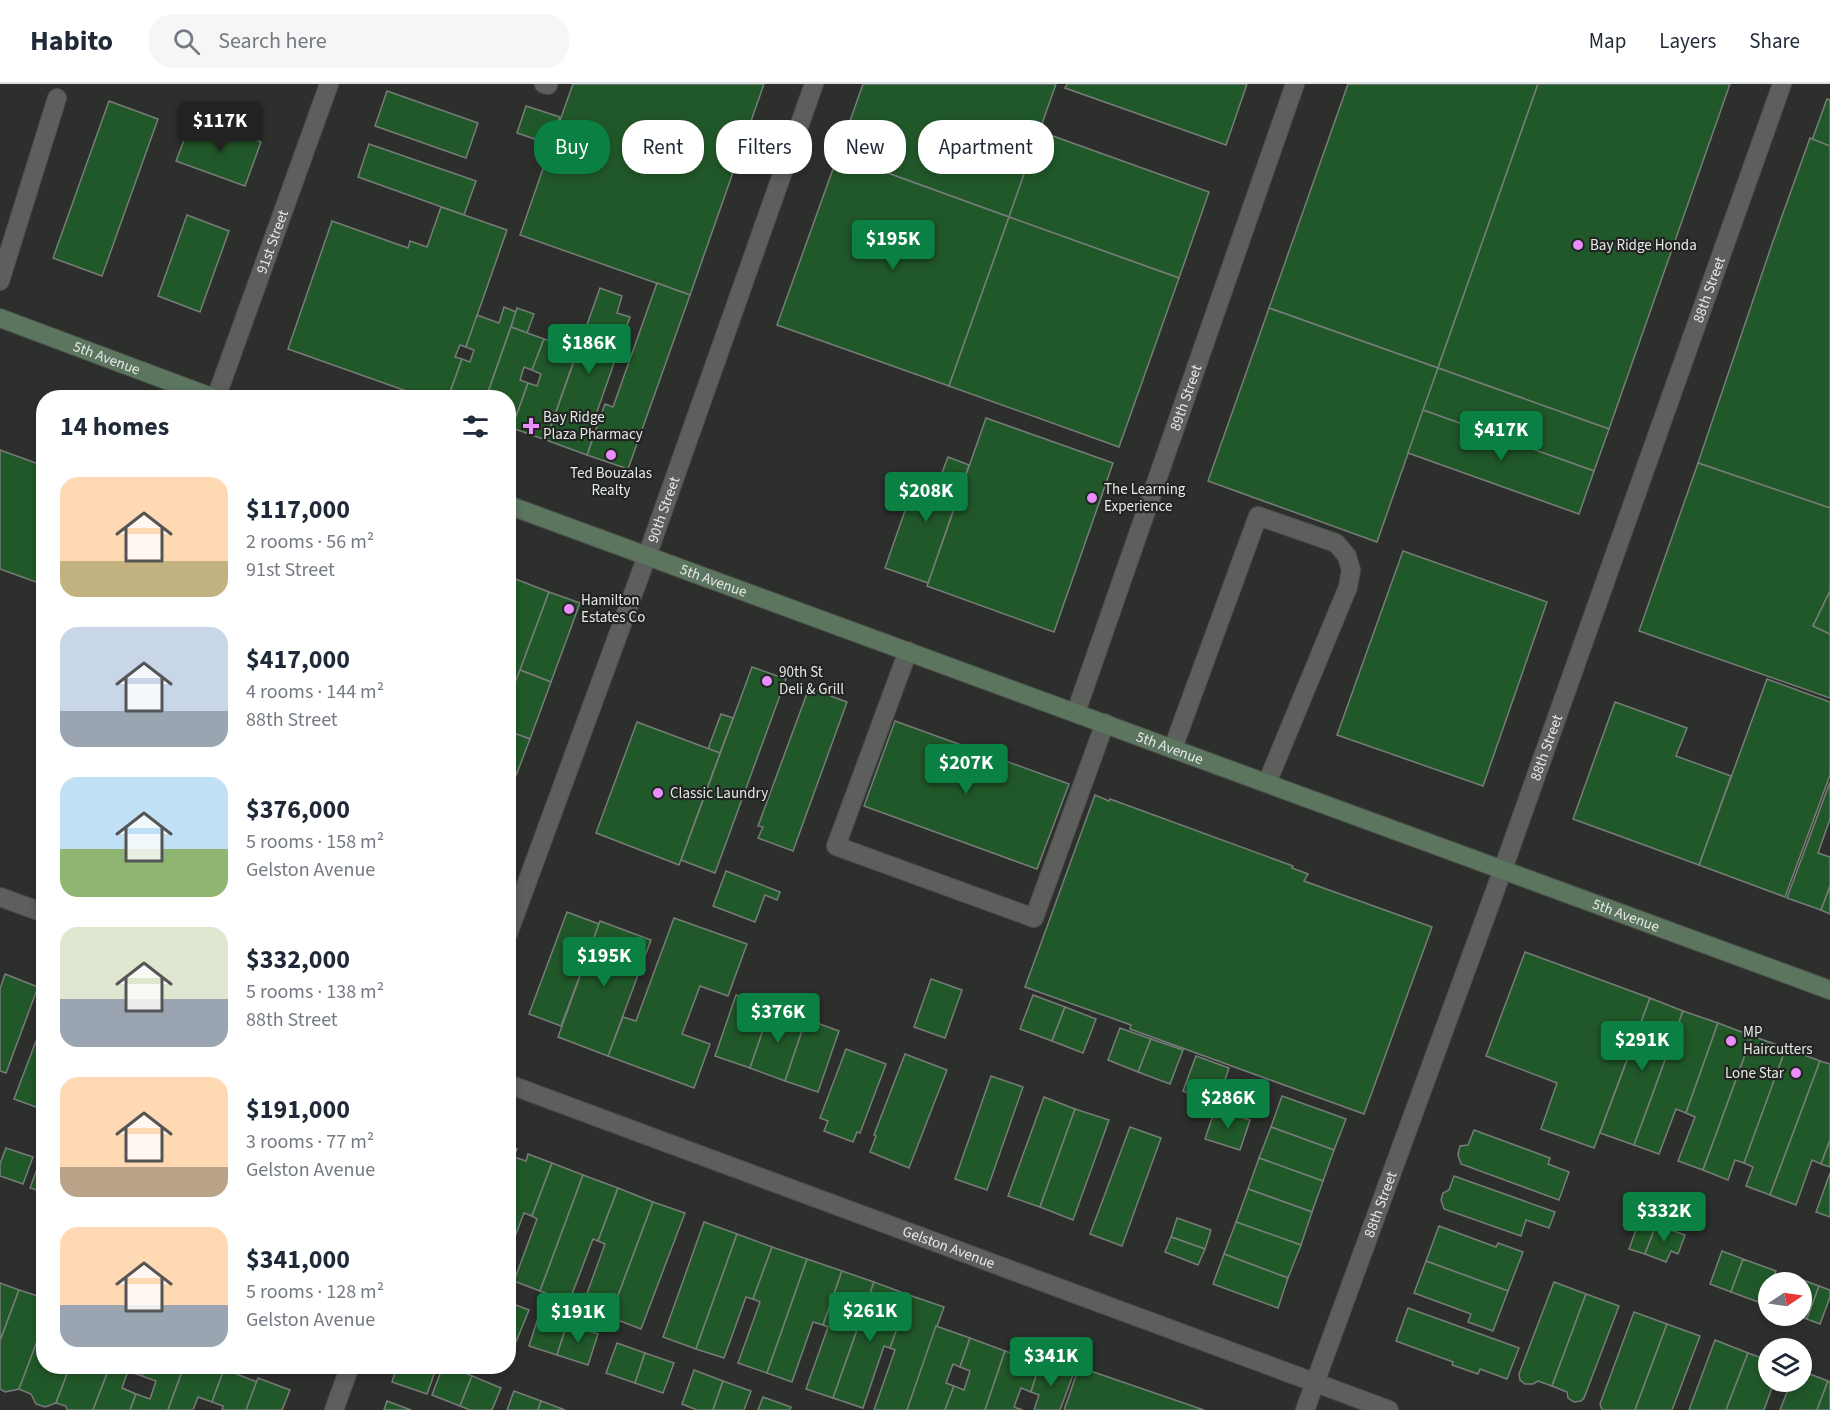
<!DOCTYPE html>
<meta charset="utf-8">
<style>
:root{--surface:#fff;--page:#f6f6f7;--text:#1f2937;--muted:#747a83;--line:#e0e1e3;--accent:#0b8043}
body{margin:0;font-family:"Source Sans 3",sans-serif;background:var(--page);color:var(--text);height:100vh;display:flex;flex-direction:column;font-size:22px;white-space:nowrap}
*{box-sizing:border-box;margin:0}
p{font-size:20px;color:var(--muted)}
.icon{flex:none;width:33px;height:33px;fill:none;stroke:currentColor;stroke-width:2;stroke-linecap:round;stroke-linejoin:round}
.map{position:relative;flex:1;overflow:hidden}
.sheet{position:absolute;left:36px;top:306px;width:480px;height:984px;display:flex;flex-direction:column;background:var(--surface);border-radius:24px;box-shadow:0 3px 9px #0003}
.sheet>*{flex:none}
.banner{position:absolute;left:534px;top:36px;width:570px;height:54px;display:flex;gap:12px}
.needle{width:39px;rotate:77deg}
.fabs{position:absolute;left:1758px;top:1188px;display:grid;gap:12px}
.fabs a{display:grid;place-items:center;width:54px;height:54px;border-radius:50%;background:var(--surface);box-shadow:0 3px 9px #0003;font-size:30px}
.price{position:absolute;translate:-50% -51px;padding:0 14px;border-radius:6px;background:var(--accent);color:#fff;font-size:20px;line-height:39px;filter:drop-shadow(0 2px 3px #0008)}
.price::after{content:'';position:absolute;left:50%;top:36px;width:18px;height:14px;margin-left:-9px;background:inherit;clip-path:polygon(0 0,100% 0,50% 100%)}
.price.current{background:#222;color:#fff}
ul{padding:0;list-style:none}
li{display:flex;align-items:center;gap:18px;height:150px;padding:0 24px}
li span{display:grid;place-items:center;flex:none;width:168px;height:120px;border-radius:18px;color:#555}
li>.icon{margin-inline-start:auto}
span .icon{width:72px;height:72px;fill:#fffc;stroke-width:1}
li b{font-size:26px}
h2{display:flex;justify-content:space-between;align-items:center;height:72px;padding:0 24px;font-size:26px}
.pill{padding:0 21px;border-radius:24px;background:var(--surface);box-shadow:0 3px 9px #0003;font-size:21px;line-height:54px}
.pill.current{background:var(--accent);color:#fff}
header{display:flex;align-items:center;gap:36px;box-sizing:border-box;height:84px;padding:0 30px;background:var(--surface);border-bottom:2px solid var(--line)}
header strong{font-size:28px}
nav{display:flex;gap:33px;margin-inline-start:auto;font-size:21px}
.search{width:420px;height:54px;background:var(--page);display:flex;align-items:center;gap:15px;box-sizing:border-box;padding:0 21px;border-radius:24px;color:var(--muted);font-size:22px}
.map>svg:first-child{display:block}
.building{fill:#215829;stroke:#787c79;stroke-width:1.5}
.lines{fill:none;stroke-linecap:round;stroke-linejoin:round}
.lane-casing{stroke:#4b4e4b;stroke-width:20}
.street-casing{stroke:#4b4e4b;stroke-width:20}
.secondary-casing{stroke:#4b4e4b;stroke-width:20}
.lane{stroke:#5c5f5c;stroke-width:18}
.street{stroke:#5c5f5c;stroke-width:18}
.secondary{stroke:#5c755f;stroke-width:18}
.poi-dot{fill:#ea8dfd;stroke:#222522;stroke-width:2}
.labels{text-anchor:middle;stroke-width:4.5;stroke-linejoin:round;paint-order:stroke}
.street-label{font-size:15px;fill:#e7e9e7;stroke:#222522}
.poi-label{font-size:15px;fill:#e7e9e7;stroke:#222522;text-anchor:start}
</style>
<header>
<strong>Habito</strong>
<div class="search"><svg class="icon" aria-label="search" viewBox="0 0 24 24"><circle cx="10" cy="10" r="6"/><path d="M15 15l6 6"/></svg>Search here</div>
<nav><a>Map</a><a>Layers</a><a>Share</a></nav>
</header>
<div class="map">
<svg width="1830" height="1326" viewBox="0 0 1830 1326">
<rect width="100%" height="100%" fill="#2c2f2c"/>
<g class="building">
<polygon points="573,0 764,0 690,211 520,151 555,50 565,54 567,45 558,42"/>
<polygon points="863,0 1056,0 1009,133 838,71"/>
<polygon points="1067,0 1247,0 1226,61 1065,4"/>
<polygon points="1348,0 1538,0 1438,284 1269,224"/>
<polygon points="1538,0 1730,0 1609,345 1438,284"/>
<polygon points="387,7 478,39 466,74 375,42"/>
<polygon points="1827,15 1830,16 1830,62 1812,56"/>
<polygon points="109,17 158,35 102,192 53,174"/>
<polygon points="526,22 560,33 550,60 517,49"/>
<polygon points="210,39 261,58 245,102 176,77 189,43 206,49"/>
<polygon points="1039,47 1209,108 1179,194 1009,133"/>
<polygon points="1810,54 1830,62 1830,424 1698,379 1772,160"/>
<polygon points="369,60 476,97 464,131 358,93"/>
<polygon points="838,71 1009,133 949,302 777,241"/>
<polygon points="441,123 507,146 466,263 460,261 455,273 462,275 448,314 426,314 288,265 332,137 408,164 410,157 427,163"/>
<polygon points="187,131 229,147 200,228 158,212"/>
<polygon points="1009,133 1179,194 1119,363 949,302"/>
<polygon points="657,199 690,211 628,385 587,371 605,320 613,323"/>
<polygon points="600,204 622,212 617,229 630,233 591,345 595,347 587,371 546,356"/>
<polygon points="504,223 516,228 486,314 448,314 462,275 470,278 474,266 466,263 477,231 499,239"/>
<polygon points="517,224 534,230 527,249 511,243"/>
<polygon points="1269,224 1438,284 1377,458 1208,397"/>
<polygon points="511,243 544,255 532,286 524,283 520,296 528,299 512,344 508,343 508,314 486,314"/>
<polygon points="566,248 582,253 546,356 512,344 528,299 537,302 541,290 532,286 544,255 562,261"/>
<polygon points="1438,284 1609,345 1594,387 1423,326"/>
<polygon points="1423,326 1594,387 1579,430 1408,369"/>
<polygon points="986,334 1113,379 1054,548 927,502"/>
<polygon points="0,366 44,382 44,501 0,485"/>
<polygon points="948,373 969,381 928,499 885,484 916,395 937,402"/>
<polygon points="1698,379 1830,424 1830,507 1813,542 1830,550 1830,614 1639,547"/>
<polygon points="1403,467 1547,518 1483,702 1337,651"/>
<polygon points="513,494 549,508 510,613 508,506"/>
<polygon points="1830,507 1830,550 1813,542"/>
<polygon points="549,508 580,519 551,598 520,586"/>
<polygon points="752,583 786,595 715,789 681,776"/>
<polygon points="520,586 551,598 530,655 508,647 508,616"/>
<polygon points="1767,595 1830,618 1830,691 1785,813 1699,781"/>
<polygon points="809,604 847,618 793,767 758,754 763,743 758,742"/>
<polygon points="1615,618 1687,644 1676,672 1731,692 1699,781 1573,735"/>
<polygon points="721,630 733,634 720,669 708,665"/>
<polygon points="895,637 1069,700 1037,785 864,722"/>
<polygon points="637,638 720,669 679,781 596,749"/>
<polygon points="508,647 530,655 517,689 508,686"/>
<polygon points="508,686 517,689 508,712"/>
<polygon points="1830,698 1830,735 1818,769 1830,773 1830,802 1821,826 1787,814"/>
<polygon points="1095,711 1109,717 1110,715 1293,782 1292,784 1308,790 1304,797 1432,843 1364,1030 1130,945 1131,941 1025,903"/>
<polygon points="726,787 780,808 777,816 765,811 755,838 713,822"/>
<polygon points="1830,802 1830,830 1821,826"/>
<polygon points="567,828 599,840 561,942 529,930"/>
<polygon points="674,834 747,860 728,912 700,902 682,950 710,960 694,1004 608,972 623,933 636,937"/>
<polygon points="600,837 651,856 608,972 558,953"/>
<polygon points="1525,868 1650,914 1594,1064 1541,1045 1557,999 1486,972"/>
<polygon points="5,890 38,903 6,989 0,987 0,905"/>
<polygon points="931,895 962,906 945,954 914,943"/>
<polygon points="736,911 771,923 750,984 715,972"/>
<polygon points="1033,911 1065,923 1052,957 1020,945"/>
<polygon points="1650,914 1683,927 1634,1061 1600,1049"/>
<polygon points="771,923 806,935 785,997 750,984"/>
<polygon points="1065,923 1096,935 1083,969 1052,957"/>
<polygon points="1683,927 1718,939 1686,1029 1676,1025 1659,1070 1634,1061"/>
<polygon points="806,935 839,947 818,1008 785,997"/>
<polygon points="44,936 44,1026 14,1015"/>
<polygon points="1718,939 1752,952 1703,1086 1678,1077 1695,1033 1686,1029"/>
<polygon points="1120,944 1151,955 1138,988 1108,976"/>
<polygon points="1752,952 1786,964 1744,1079 1735,1076 1728,1096 1703,1086"/>
<polygon points="1151,955 1183,966 1170,1000 1138,988"/>
<polygon points="1786,964 1820,977 1770,1111 1746,1102 1753,1083 1744,1079"/>
<polygon points="846,965 886,980 860,1049 857,1048 853,1058 824,1047 828,1037 820,1034"/>
<polygon points="905,970 947,986 909,1084 870,1068 876,1052 874,1051"/>
<polygon points="1196,972 1229,984 1217,1019 1183,1007"/>
<polygon points="1820,977 1830,980 1830,1056 1821,1080 1812,1076 1796,1121 1770,1111"/>
<polygon points="991,992 1023,1003 987,1106 955,1095"/>
<polygon points="1282,1012 1346,1035 1334,1066 1271,1043"/>
<polygon points="1044,1013 1075,1025 1040,1123 1008,1112"/>
<polygon points="1075,1025 1109,1036 1073,1136 1040,1123"/>
<polygon points="1215,1025 1250,1036 1240,1066 1205,1055"/>
<polygon points="1130,1043 1161,1054 1122,1162 1090,1150"/>
<polygon points="1271,1043 1334,1066 1323,1097 1259,1074"/>
<polygon points="1474,1046 1550,1074 1548,1080 1569,1088 1559,1116 1461,1080 1458,1071 1460,1062 1468,1061"/>
<polygon points="1830,1056 1830,1083 1821,1080"/>
<polygon points="508,1062 517,1065 508,1088"/>
<polygon points="6,1064 33,1073 23,1100 0,1092 0,1080"/>
<polygon points="44,1066 44,1108 30,1104"/>
<polygon points="528,1070 552,1079 532,1132 524,1129 508,1171 508,1088 514,1073 526,1077"/>
<polygon points="1259,1074 1323,1097 1312,1128 1248,1105"/>
<polygon points="552,1079 583,1091 540,1207 514,1197 537,1135 532,1132"/>
<polygon points="1830,1089 1830,1133 1816,1128"/>
<polygon points="583,1091 618,1104 598,1157 593,1155 569,1218 540,1207"/>
<polygon points="1454,1092 1555,1128 1549,1144 1526,1136 1521,1152 1444,1125 1441,1116 1443,1109 1449,1106"/>
<polygon points="618,1104 653,1118 610,1233 582,1223 605,1160 598,1157"/>
<polygon points="1248,1105 1312,1128 1301,1161 1236,1138"/>
<polygon points="653,1118 685,1129 641,1245 610,1233"/>
<polygon points="1177,1134 1211,1146 1205,1165 1171,1153"/>
<polygon points="1640,1135 1656,1141 1645,1170 1629,1165"/>
<polygon points="704,1138 737,1150 696,1265 663,1253"/>
<polygon points="1236,1138 1301,1161 1288,1194 1224,1170"/>
<polygon points="1656,1141 1685,1151 1678,1170 1671,1167 1666,1178 1645,1170"/>
<polygon points="1439,1142 1496,1163 1498,1159 1523,1168 1508,1207 1426,1177"/>
<polygon points="737,1150 772,1163 753,1215 746,1213 724,1274 696,1265"/>
<polygon points="1171,1153 1205,1165 1198,1181 1165,1168"/>
<polygon points="772,1163 807,1175 767,1289 738,1279 760,1218 753,1215"/>
<polygon points="1722,1167 1743,1175 1731,1208 1710,1200"/>
<polygon points="1224,1170 1288,1194 1278,1224 1213,1200"/>
<polygon points="807,1175 842,1187 823,1241 813,1238 792,1298 767,1289"/>
<polygon points="1743,1175 1776,1187 1772,1198 1768,1198 1768,1207 1764,1220 1731,1208"/>
<polygon points="1426,1177 1508,1207 1493,1247 1468,1238 1471,1230 1414,1209"/>
<polygon points="842,1187 874,1198 833,1314 806,1305 828,1243 823,1241"/>
<polygon points="1803,1196 1819,1202 1807,1235 1797,1232 1802,1232 1802,1202"/>
<polygon points="874,1198 909,1211 890,1264 884,1262 863,1324 833,1314"/>
<polygon points="1554,1198 1586,1210 1552,1302 1538,1297 1533,1300 1525,1300 1520,1296 1519,1290"/>
<polygon points="0,1199 19,1206 0,1257"/>
<polygon points="1819,1202 1830,1206 1830,1213 1820,1240 1807,1235"/>
<polygon points="19,1206 44,1214 44,1239 19,1305 5,1308 0,1305 0,1257"/>
<polygon points="1586,1210 1619,1222 1584,1314 1581,1317 1574,1318 1568,1314 1567,1308 1552,1302"/>
<polygon points="909,1211 944,1223 907,1326 874,1326 895,1266 890,1264"/>
<polygon points="508,1218 529,1226 516,1258 508,1255"/>
<polygon points="1408,1224 1519,1264 1507,1295 1480,1285 1478,1290 1452,1281 1453,1278 1396,1257"/>
<polygon points="1634,1228 1667,1240 1635,1326 1602,1326 1600,1320"/>
<polygon points="539,1231 567,1240 557,1271 529,1262"/>
<polygon points="44,1239 44,1282 70,1282 56,1319 45,1323 36,1320 31,1310 19,1305"/>
<polygon points="567,1240 598,1250 588,1281 557,1271"/>
<polygon points="1667,1240 1700,1252 1672,1326 1635,1326"/>
<polygon points="936,1242 970,1254 960,1283 953,1280 946,1299 954,1302 945,1326 907,1326"/>
<polygon points="970,1254 1005,1267 985,1326 945,1326 954,1302 964,1306 970,1287 960,1283"/>
<polygon points="1715,1256 1748,1269 1726,1326 1689,1326"/>
<polygon points="617,1259 645,1269 635,1299 606,1289"/>
<polygon points="1005,1267 1040,1279 1031,1308 1021,1304 1014,1323 1023,1326 985,1326"/>
<polygon points="645,1269 674,1279 663,1309 635,1299"/>
<polygon points="1748,1269 1768,1276 1768,1298 1774,1298 1764,1326 1726,1326"/>
<polygon points="1040,1279 1073,1291 1060,1326 1034,1326 1039,1311 1031,1308"/>
<polygon points="70,1282 110,1282 93,1326 67,1326 66,1322 56,1319"/>
<polygon points="110,1282 146,1282 142,1292 128,1287 122,1304 136,1310 130,1326 93,1326"/>
<polygon points="146,1282 184,1282 168,1326 130,1326 136,1310 150,1315 156,1297 142,1292"/>
<polygon points="184,1282 216,1282 224,1285 212,1318 198,1313 193,1326 168,1326"/>
<polygon points="397,1282 437,1282 427,1310 392,1298"/>
<polygon points="443,1282 448,1282 472,1292 460,1322 432,1311"/>
<polygon points="1079,1283 1204,1326 1064,1326"/>
<polygon points="224,1285 257,1298 246,1326 222,1326 223,1322 212,1318"/>
<polygon points="694,1286 723,1297 713,1326 697,1326 682,1320"/>
<polygon points="1802,1287 1828,1297 1817,1326 1780,1326 1791,1298 1802,1298"/>
<polygon points="472,1292 501,1304 492,1326 470,1326 460,1322"/>
<polygon points="258,1294 290,1306 282,1326 246,1326"/>
<polygon points="723,1297 751,1307 744,1326 713,1326"/>
<polygon points="1828,1297 1830,1298 1830,1326 1817,1326"/>
<polygon points="514,1307 541,1317 538,1326 507,1326"/>
<polygon points="763,1313 791,1323 790,1326 758,1326"/>
<polygon points="387,1317 411,1326 384,1326"/>
<polygon points="541,1317 565,1326 538,1326"/>
</g>
<g class="lines">
<g class="lane-casing">
<g id="lane">
<polyline points="544,0 548,1"/>
<polyline points="0,197 57,14"/>
<polyline points="908,567 836,762 1034,834 1105,639"/>
<polyline points="1173,664 1258,432 1336,459 1347,472 1351,486 1348,503 1267,699"/>
</g>
</g>
<g class="street-casing">
<g id="street">
<path id="s1" d="M216 314 329 0"/>
<path id="s2" d="M1076 628 1295 0"/>
<polyline points="0,813 44,829"/>
<path id="s3" d="M508 850 647 472 814 0"/>
<path id="s4" d="M508 1000 1389 1326"/>
<polyline points="334,1326 350,1282"/>
<path id="s5" d="M1305 1326 1503 785 1782 0"/>
</g>
</g>
<g class="secondary-casing">
<g id="secondary">
<path id="s6" d="M0 234 214 314"/>
<path id="s7" d="M508 421 1830 906"/>
</g>
</g>
<use href="#lane" class="lane"/>
<use href="#street" class="street"/>
<use href="#secondary" class="secondary"/>
</g>
<g class="poi-dot">
<circle cx="1578" cy="161" r="6"/>
<path d="M528 333h6v6h6v6h-6v6h-6v-6h-6v-6h6z"/>
<circle cx="611" cy="371" r="6"/>
<circle cx="1092" cy="414" r="6"/>
<circle cx="569" cy="525" r="6"/>
<circle cx="767" cy="597" r="6"/>
<circle cx="658" cy="709" r="6"/>
<circle cx="1731" cy="957" r="6"/>
<circle cx="1796" cy="989" r="6"/>
</g>
<g class="labels">
<g class="street-label">
<text dy="5" stroke="none"><textPath href="#s1" startOffset="166">91st Street</textPath></text>
<text dy="5" stroke="none"><textPath href="#s5" startOffset="1191">88th Street</textPath></text>
<text dy="5" stroke="none"><textPath href="#s6" startOffset="114">5th Avenue</textPath></text>
<text dy="5" stroke="none"><textPath href="#s2" startOffset="333">89th Street</textPath></text>
<text dy="5" stroke="none"><textPath href="#s3" startOffset="452">90th Street</textPath></text>
<text dy="5" stroke="none"><textPath href="#s7" startOffset="219">5th Avenue</textPath></text>
<text dy="5" stroke="none"><textPath href="#s7" startOffset="705">5th Avenue</textPath></text>
<text dy="5" stroke="none"><textPath href="#s5" startOffset="705">88th Street</textPath></text>
<text dy="5" stroke="none"><textPath href="#s7" startOffset="1191">5th Avenue</textPath></text>
<text dy="5" stroke="none"><textPath href="#s5" startOffset="219">88th Street</textPath></text>
<text dy="5" stroke="none"><textPath href="#s4" startOffset="470">Gelston Avenue</textPath></text>
</g>
<g class="poi-label">
<text x="1590" y="166">Bay Ridge Honda</text>
<text x="543" y="338">Bay Ridge<tspan x="543" dy="17">Plaza Pharmacy</tspan></text>
<text x="611" y="394" text-anchor="middle">Ted Bouzalas<tspan x="611" dy="17">Realty</tspan></text>
<text x="1104" y="410">The Learning<tspan x="1104" dy="17">Experience</tspan></text>
<text x="581" y="521">Hamilton<tspan x="581" dy="17">Estates Co</tspan></text>
<text x="779" y="593">90th St<tspan x="779" dy="17">Deli &amp; Grill</tspan></text>
<text x="670" y="714">Classic Laundry</text>
<text x="1743" y="953">MP<tspan x="1743" dy="17">Haircutters</tspan></text>
<text x="1784" y="994" text-anchor="end">Lone Star</text>
</g>
</g>
</svg>
<div class="fabs">
<a><svg class="needle" viewBox="-14 -14 28 28"><path d="M0-13l5 13h-10z" fill="#e53935"/><path d="M0 13l5-13h-10z" fill="#747a83"/></svg></a>
<a><svg class="icon" aria-label="layers" viewBox="0 0 24 24"><path d="M12 4l9 5-9 5-9-5zM3 14l9 5 9-5"/></svg></a>
</div>
<b class="price current" style="left:220px;top:69px">$117K</b>
<b class="price" style="left:893px;top:187px">$195K</b>
<b class="price" style="left:589px;top:291px">$186K</b>
<b class="price" style="left:1501px;top:378px">$417K</b>
<b class="price" style="left:926px;top:439px">$208K</b>
<b class="price" style="left:966px;top:711px">$207K</b>
<b class="price" style="left:604px;top:904px">$195K</b>
<b class="price" style="left:778px;top:960px">$376K</b>
<b class="price" style="left:1642px;top:988px">$291K</b>
<b class="price" style="left:1228px;top:1046px">$286K</b>
<b class="price" style="left:1664px;top:1159px">$332K</b>
<b class="price" style="left:870px;top:1259px">$261K</b>
<b class="price" style="left:578px;top:1260px">$191K</b>
<b class="price" style="left:1051px;top:1304px">$341K</b>
<div class="banner">
<a class="pill current">Buy</a>
<a class="pill">Rent</a>
<a class="pill">Filters</a>
<a class="pill">New</a>
<a class="pill">Apartment</a>
</div>
<section class="sheet">
<h2>14 homes<svg class="icon" aria-label="filters" viewBox="0 0 24 24"><path d="M4 7h16M4 17h16"/><circle cx="9" cy="7" r="2"/><circle cx="15" cy="17" r="2"/></svg></h2>
<ul>
<li><span style="background:linear-gradient(#ffd9b3 70%,#c2b280 0)"><svg class="icon" aria-label="home" viewBox="0 0 24 24"><path d="M3 11l9-7 9 7M6 9v11h12V9"/></svg></span><div><b>$117,000</b><p>2 rooms · 56 m²</p><p>91st Street</p></div></li>
<li><span style="background:linear-gradient(#c9d6e8 70%,#9aa5b1 0)"><svg class="icon" aria-label="home" viewBox="0 0 24 24"><path d="M3 11l9-7 9 7M6 9v11h12V9"/></svg></span><div><b>$417,000</b><p>4 rooms · 144 m²</p><p>88th Street</p></div></li>
<li><span style="background:linear-gradient(#bfe0f5 60%,#8fb573 0)"><svg class="icon" aria-label="home" viewBox="0 0 24 24"><path d="M3 11l9-7 9 7M6 9v11h12V9"/></svg></span><div><b>$376,000</b><p>5 rooms · 158 m²</p><p>Gelston Avenue</p></div></li>
<li><span style="background:linear-gradient(#dfe7d0 60%,#9aa5b1 0)"><svg class="icon" aria-label="home" viewBox="0 0 24 24"><path d="M3 11l9-7 9 7M6 9v11h12V9"/></svg></span><div><b>$332,000</b><p>5 rooms · 138 m²</p><p>88th Street</p></div></li>
<li><span style="background:linear-gradient(#ffd9b3 75%,#b9a48a 0)"><svg class="icon" aria-label="home" viewBox="0 0 24 24"><path d="M3 11l9-7 9 7M6 9v11h12V9"/></svg></span><div><b>$191,000</b><p>3 rooms · 77 m²</p><p>Gelston Avenue</p></div></li>
<li><span style="background:linear-gradient(#ffd9b3 65%,#9aa5b1 0)"><svg class="icon" aria-label="home" viewBox="0 0 24 24"><path d="M3 11l9-7 9 7M6 9v11h12V9"/></svg></span><div><b>$341,000</b><p>5 rooms · 128 m²</p><p>Gelston Avenue</p></div></li>
</ul>
</section>
</div>
